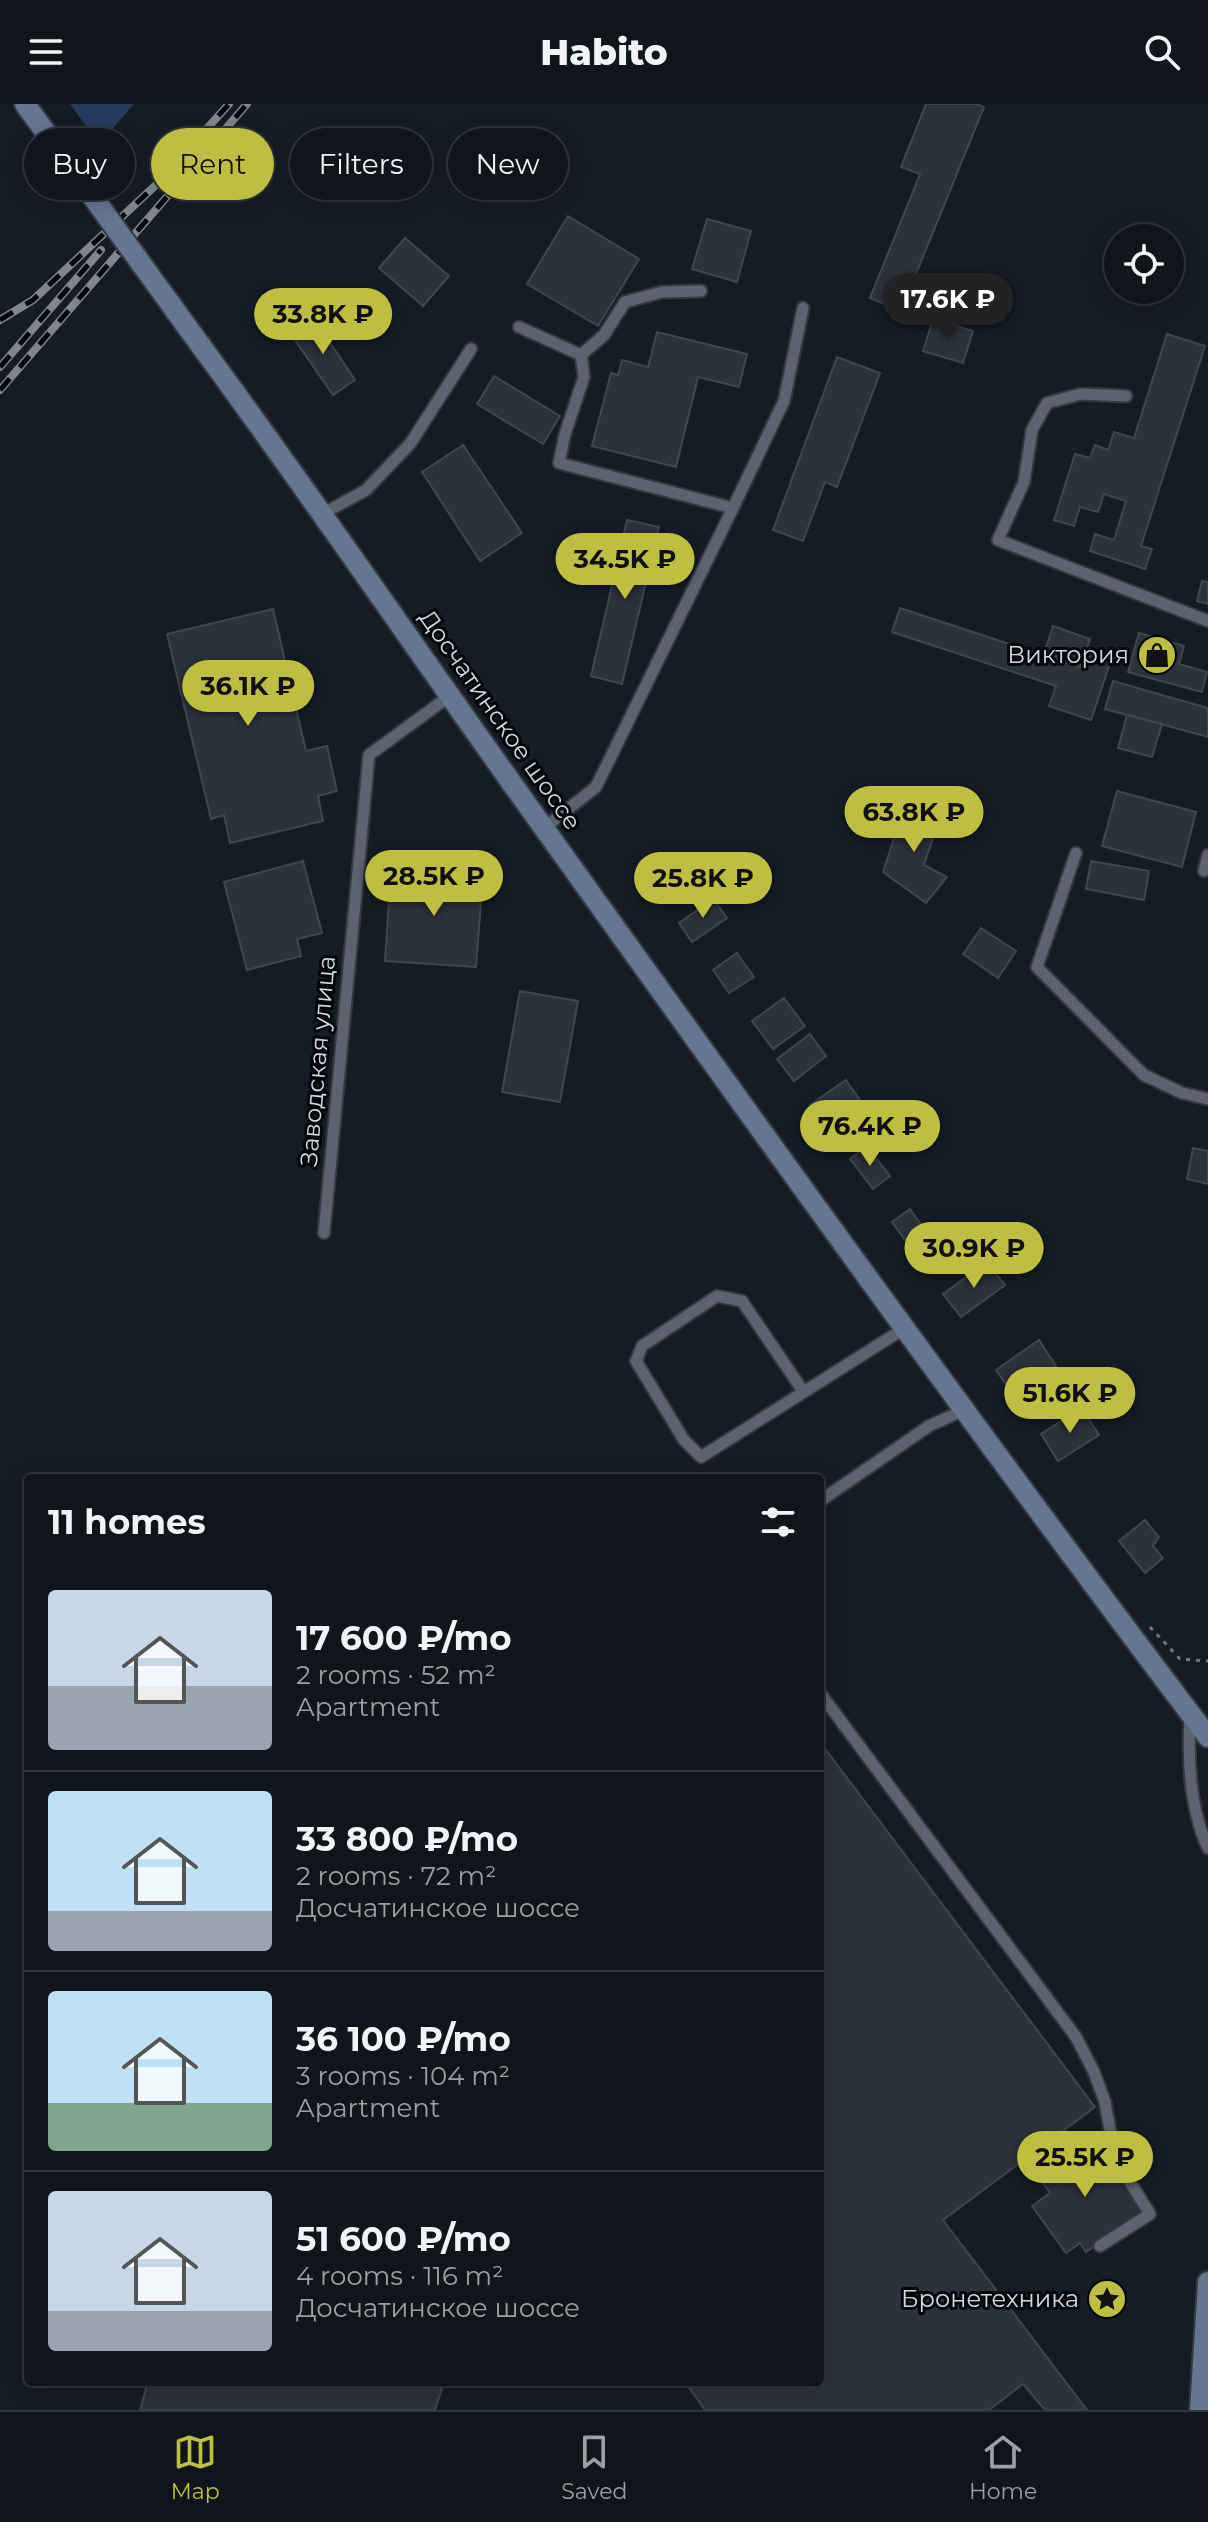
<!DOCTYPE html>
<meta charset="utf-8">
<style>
:root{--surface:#10151c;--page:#1e2229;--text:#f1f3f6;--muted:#9c9fa3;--line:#30343b;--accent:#bebf42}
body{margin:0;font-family:Montserrat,sans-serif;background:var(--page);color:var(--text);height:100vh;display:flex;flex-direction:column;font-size:30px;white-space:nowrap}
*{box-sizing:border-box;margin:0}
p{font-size:26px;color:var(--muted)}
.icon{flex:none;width:44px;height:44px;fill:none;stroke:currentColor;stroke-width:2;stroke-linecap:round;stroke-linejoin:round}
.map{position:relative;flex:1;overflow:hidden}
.details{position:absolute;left:24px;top:1370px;width:800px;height:912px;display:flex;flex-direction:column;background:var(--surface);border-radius:8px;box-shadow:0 4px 20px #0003,0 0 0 2px var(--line)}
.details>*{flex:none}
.guide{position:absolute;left:24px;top:24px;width:800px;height:72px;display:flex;gap:16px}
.controls{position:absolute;left:1104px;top:120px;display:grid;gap:16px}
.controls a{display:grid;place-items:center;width:80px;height:80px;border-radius:50%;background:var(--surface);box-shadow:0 4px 20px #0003,0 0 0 2px var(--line);font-size:40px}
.price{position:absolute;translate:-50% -68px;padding:0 18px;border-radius:28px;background:var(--accent);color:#111;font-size:26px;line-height:52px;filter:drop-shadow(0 2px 4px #0008)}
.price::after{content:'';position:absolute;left:50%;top:48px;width:24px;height:18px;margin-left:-12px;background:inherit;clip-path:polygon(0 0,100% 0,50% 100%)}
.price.on{background:#222;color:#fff}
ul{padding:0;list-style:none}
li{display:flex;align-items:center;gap:24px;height:200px;padding:0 24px}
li+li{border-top:2px solid var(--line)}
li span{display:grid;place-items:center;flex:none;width:224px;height:160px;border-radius:8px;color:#555}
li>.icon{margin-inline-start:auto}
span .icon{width:96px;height:96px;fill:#fffc;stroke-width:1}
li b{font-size:34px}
h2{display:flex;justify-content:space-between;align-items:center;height:96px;padding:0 24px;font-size:34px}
.chip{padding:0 28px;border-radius:36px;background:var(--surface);box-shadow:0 4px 20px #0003,0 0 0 2px var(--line);font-size:28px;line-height:72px}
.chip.on{background:var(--accent);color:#111}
header{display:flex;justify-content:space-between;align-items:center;height:104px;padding:0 24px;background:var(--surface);font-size:36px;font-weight:800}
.tabs{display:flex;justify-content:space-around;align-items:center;height:112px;border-top:2px solid var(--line);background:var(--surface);font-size:22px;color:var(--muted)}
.tabs a{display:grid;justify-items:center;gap:4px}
.tabs .on{color:var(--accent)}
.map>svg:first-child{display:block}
.green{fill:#253a5d}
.building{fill:#2c323c;stroke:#3f4650;stroke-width:2}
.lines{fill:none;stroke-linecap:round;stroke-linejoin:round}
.lane-casing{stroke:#353840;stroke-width:15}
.secondary-casing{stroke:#353840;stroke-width:24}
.path{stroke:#757a81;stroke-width:3;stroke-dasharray:4 6;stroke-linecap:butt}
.lane{stroke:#5c636e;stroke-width:11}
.secondary{stroke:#657691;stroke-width:20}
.rail-casing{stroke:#81858d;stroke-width:8}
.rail{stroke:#05060a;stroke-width:5;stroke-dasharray:15;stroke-linecap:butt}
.secondary-bridge-casing{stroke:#353840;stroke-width:24;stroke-linecap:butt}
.secondary-bridge{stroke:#657691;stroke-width:20}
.labels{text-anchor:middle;stroke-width:6;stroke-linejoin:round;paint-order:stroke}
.poi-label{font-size:24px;fill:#d4d8de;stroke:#05060a;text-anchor:end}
.street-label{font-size:24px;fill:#d4d8de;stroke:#05060a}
</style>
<header><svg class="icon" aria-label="menu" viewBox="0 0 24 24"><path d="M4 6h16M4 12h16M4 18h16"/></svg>Habito<svg class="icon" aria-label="search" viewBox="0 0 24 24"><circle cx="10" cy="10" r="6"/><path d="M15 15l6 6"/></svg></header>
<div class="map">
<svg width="1208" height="2306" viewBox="0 0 1208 2306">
<rect width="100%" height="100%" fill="#161c25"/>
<polygon class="green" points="70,0 134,0 99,40"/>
<g class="building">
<polygon points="926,0 976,0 984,3 901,207 870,194 920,70 901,63"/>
<polygon points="568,112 639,155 598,222 527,180"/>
<polygon points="707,115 751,127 737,178 692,165"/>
<polygon points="405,134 449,172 423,202 379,164"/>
<polygon points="313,213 355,276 333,291 290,229"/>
<polygon points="933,215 973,227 963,259 923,247"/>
<polygon points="657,228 747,250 739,283 698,273 676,363 592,342 611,269 618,271 622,256 648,263"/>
<polygon points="1167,230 1205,242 1141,442 1152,445 1145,465 1090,447 1095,430 1114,436 1126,397 1104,390 1098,408 1080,403 1074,422 1054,416 1075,350 1090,354 1095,341 1108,346 1114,328 1134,334"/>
<polygon points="837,253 880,269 837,383 825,378 803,437 773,426"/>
<polygon points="494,272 560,312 543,340 477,300"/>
<polygon points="463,341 522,429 480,457 422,368"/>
<polygon points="627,416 659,423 622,580 591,572"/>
<polygon points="1202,477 1208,478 1208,500 1197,497"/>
<polygon points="900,504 1082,564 1088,548 1111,556 1091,616 1049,602 1056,582 892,528"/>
<polygon points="273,505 306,647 327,642 337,687 318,692 323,717 230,739 224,711 211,715 167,530"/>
<polygon points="1053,522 1090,535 1081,562 1044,549"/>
<polygon points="1139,529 1184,542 1179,560 1207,568 1202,588 1128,568"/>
<polygon points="1113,577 1208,604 1208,633 1105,605"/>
<polygon points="1127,611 1162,620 1152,653 1118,644"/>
<polygon points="1117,687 1196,708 1182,763 1102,742"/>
<polygon points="905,701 940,713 924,761 947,773 926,799 883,768"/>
<polygon points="303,757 322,829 297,835 301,852 247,866 224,778"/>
<polygon points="1091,757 1149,767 1144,796 1086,785"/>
<polygon points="391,766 483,772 476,863 385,857"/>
<polygon points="713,795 727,814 692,838 679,819"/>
<polygon points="981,824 1016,847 998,874 963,850"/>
<polygon points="737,849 754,873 729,889 713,866"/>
<polygon points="520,887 578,897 560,998 502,988"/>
<polygon points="784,894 805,922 773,945 752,917"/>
<polygon points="810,930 826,952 794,977 777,955"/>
<polygon points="846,976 864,1002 828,1027 810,1001"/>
<polygon points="867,1042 890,1072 873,1085 850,1055"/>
<polygon points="1193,1044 1208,1047 1208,1080 1187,1075"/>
<polygon points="910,1105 923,1123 905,1136 892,1118"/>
<polygon points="932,1123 945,1140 921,1157 908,1140"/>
<polygon points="987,1158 1005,1181 961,1213 943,1190"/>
<polygon points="1039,1236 1056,1262 1013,1291 996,1266"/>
<polygon points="1081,1304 1099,1331 1058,1357 1041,1330"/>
<polygon points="1145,1416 1159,1433 1153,1442 1163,1454 1145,1469 1119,1437"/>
<polygon points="820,1638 1095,2003 943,2116 1087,2306 1045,2306 1023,2280 989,2306 705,2306 685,2278 820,2278"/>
<polygon points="1088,2031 1144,2107 1086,2148 1080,2139 1066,2149 1032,2102 1050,2089 1041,2077 1065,2060 1060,2052"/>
<polygon points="148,2278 444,2278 435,2306 140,2306"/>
</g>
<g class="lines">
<g class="lane-casing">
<g id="lane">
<polyline points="519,223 581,251 584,273 565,330 559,359 733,404 596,683 544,724"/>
<polyline points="581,251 604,231 625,198 662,188 701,187"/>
<polyline points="1126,292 1081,290 1047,299 1032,326 1024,378 998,436 1208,517"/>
<polyline points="733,404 784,297 803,204"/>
<polyline points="324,409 366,386 410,340 471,245"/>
<polyline points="1076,749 1037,863 1144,971 1182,989 1208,995"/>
<polyline points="1204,767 1208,751"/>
<polyline points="324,1129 369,651 451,591"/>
<polyline points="803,1287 742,1197 717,1192 642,1242 636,1257 684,1336 701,1353 905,1224"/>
<polyline points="820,1397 929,1322 964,1306"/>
<polyline points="820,1589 1076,1933 1094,1968 1105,1998 1111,2031 1126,2072 1150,2110 1100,2142"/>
<path d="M1190 1609C1188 1653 1189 1704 1208 1744"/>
</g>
</g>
<g class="secondary-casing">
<g id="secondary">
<polyline points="25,0 87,85"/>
<path d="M201 242C319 402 430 566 546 727 764 1031 982 1335 1208 1633"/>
<polyline points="1200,2306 1208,2178"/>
</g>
</g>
<polyline class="path" points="1150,1523 1180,1555 1208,1557"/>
<use href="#lane" class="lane"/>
<use href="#secondary" class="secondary"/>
<g class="rail-casing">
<g id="rail">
<polyline points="0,216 33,196 158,79 229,0"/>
<polyline points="0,263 101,146"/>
<polyline points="0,286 247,0"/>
</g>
</g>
<use href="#rail" class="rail"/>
<g class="secondary-bridge-casing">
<polyline id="secondary-bridge" points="87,85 201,242"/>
</g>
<use href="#secondary-bridge" class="secondary-bridge"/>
</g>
<defs>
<g id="shop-disc" transform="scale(2)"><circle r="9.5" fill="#bebf42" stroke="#05060a"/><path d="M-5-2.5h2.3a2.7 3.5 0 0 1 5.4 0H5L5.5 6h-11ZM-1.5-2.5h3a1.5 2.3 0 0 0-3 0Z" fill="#111"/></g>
<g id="sight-disc" transform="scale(2)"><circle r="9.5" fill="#bebf42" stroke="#05060a"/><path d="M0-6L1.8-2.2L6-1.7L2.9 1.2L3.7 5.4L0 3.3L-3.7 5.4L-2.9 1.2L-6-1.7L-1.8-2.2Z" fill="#111"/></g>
</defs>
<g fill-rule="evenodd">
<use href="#shop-disc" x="1157" y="551"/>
<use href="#sight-disc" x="1107" y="2195"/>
</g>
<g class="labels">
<g class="poi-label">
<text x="1129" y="559">Виктория</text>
<text x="1079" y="2203">Бронетехника</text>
</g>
<g class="street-label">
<text transform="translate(500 616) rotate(55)" y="8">Досчатинское шоссе</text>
<text transform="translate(318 957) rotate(-85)" y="8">Заводская улица</text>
</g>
</g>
</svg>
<div class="controls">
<a><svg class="icon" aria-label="locate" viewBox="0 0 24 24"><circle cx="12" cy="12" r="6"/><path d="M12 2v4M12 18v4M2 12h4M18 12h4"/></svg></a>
</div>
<b class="price on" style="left:948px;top:237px">17.6K ₽</b>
<b class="price" style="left:323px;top:252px">33.8K ₽</b>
<b class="price" style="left:625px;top:497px">34.5K ₽</b>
<b class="price" style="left:248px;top:624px">36.1K ₽</b>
<b class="price" style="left:914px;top:750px">63.8K ₽</b>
<b class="price" style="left:434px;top:814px">28.5K ₽</b>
<b class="price" style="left:703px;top:816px">25.8K ₽</b>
<b class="price" style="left:870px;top:1064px">76.4K ₽</b>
<b class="price" style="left:974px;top:1186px">30.9K ₽</b>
<b class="price" style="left:1070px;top:1331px">51.6K ₽</b>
<b class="price" style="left:1085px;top:2095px">25.5K ₽</b>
<div class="guide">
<a class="chip">Buy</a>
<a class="chip on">Rent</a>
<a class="chip">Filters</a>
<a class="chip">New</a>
</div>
<section class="details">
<h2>11 homes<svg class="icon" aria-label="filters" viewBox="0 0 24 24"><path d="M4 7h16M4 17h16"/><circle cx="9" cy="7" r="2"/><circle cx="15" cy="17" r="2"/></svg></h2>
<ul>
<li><span style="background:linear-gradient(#c9d6e8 60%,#9aa5b1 0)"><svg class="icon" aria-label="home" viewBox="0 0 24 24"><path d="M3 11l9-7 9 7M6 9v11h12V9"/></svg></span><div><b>17 600 ₽/mo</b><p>2 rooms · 52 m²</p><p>Apartment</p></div></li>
<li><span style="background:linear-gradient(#bfe0f5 75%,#9aa5b1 0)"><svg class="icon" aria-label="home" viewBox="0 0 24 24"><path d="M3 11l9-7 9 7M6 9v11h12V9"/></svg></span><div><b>33 800 ₽/mo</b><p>2 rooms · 72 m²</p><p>Досчатинское шоссе</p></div></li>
<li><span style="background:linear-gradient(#bfe0f5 70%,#7fa58c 0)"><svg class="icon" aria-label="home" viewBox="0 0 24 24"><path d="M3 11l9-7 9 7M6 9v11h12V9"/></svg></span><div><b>36 100 ₽/mo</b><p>3 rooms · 104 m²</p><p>Apartment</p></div></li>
<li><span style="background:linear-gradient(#c9d6e8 75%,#9aa5b1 0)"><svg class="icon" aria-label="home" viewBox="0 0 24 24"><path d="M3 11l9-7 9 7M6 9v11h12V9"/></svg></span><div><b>51 600 ₽/mo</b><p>4 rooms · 116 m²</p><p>Досчатинское шоссе</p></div></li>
</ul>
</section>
</div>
<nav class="tabs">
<a class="on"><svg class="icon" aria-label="map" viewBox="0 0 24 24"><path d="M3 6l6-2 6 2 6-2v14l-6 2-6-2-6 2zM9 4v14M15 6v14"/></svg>Map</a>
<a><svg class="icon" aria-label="saved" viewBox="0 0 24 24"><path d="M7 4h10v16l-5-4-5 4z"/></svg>Saved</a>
<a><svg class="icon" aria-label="home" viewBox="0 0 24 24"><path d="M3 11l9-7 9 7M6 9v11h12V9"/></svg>Home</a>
</nav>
